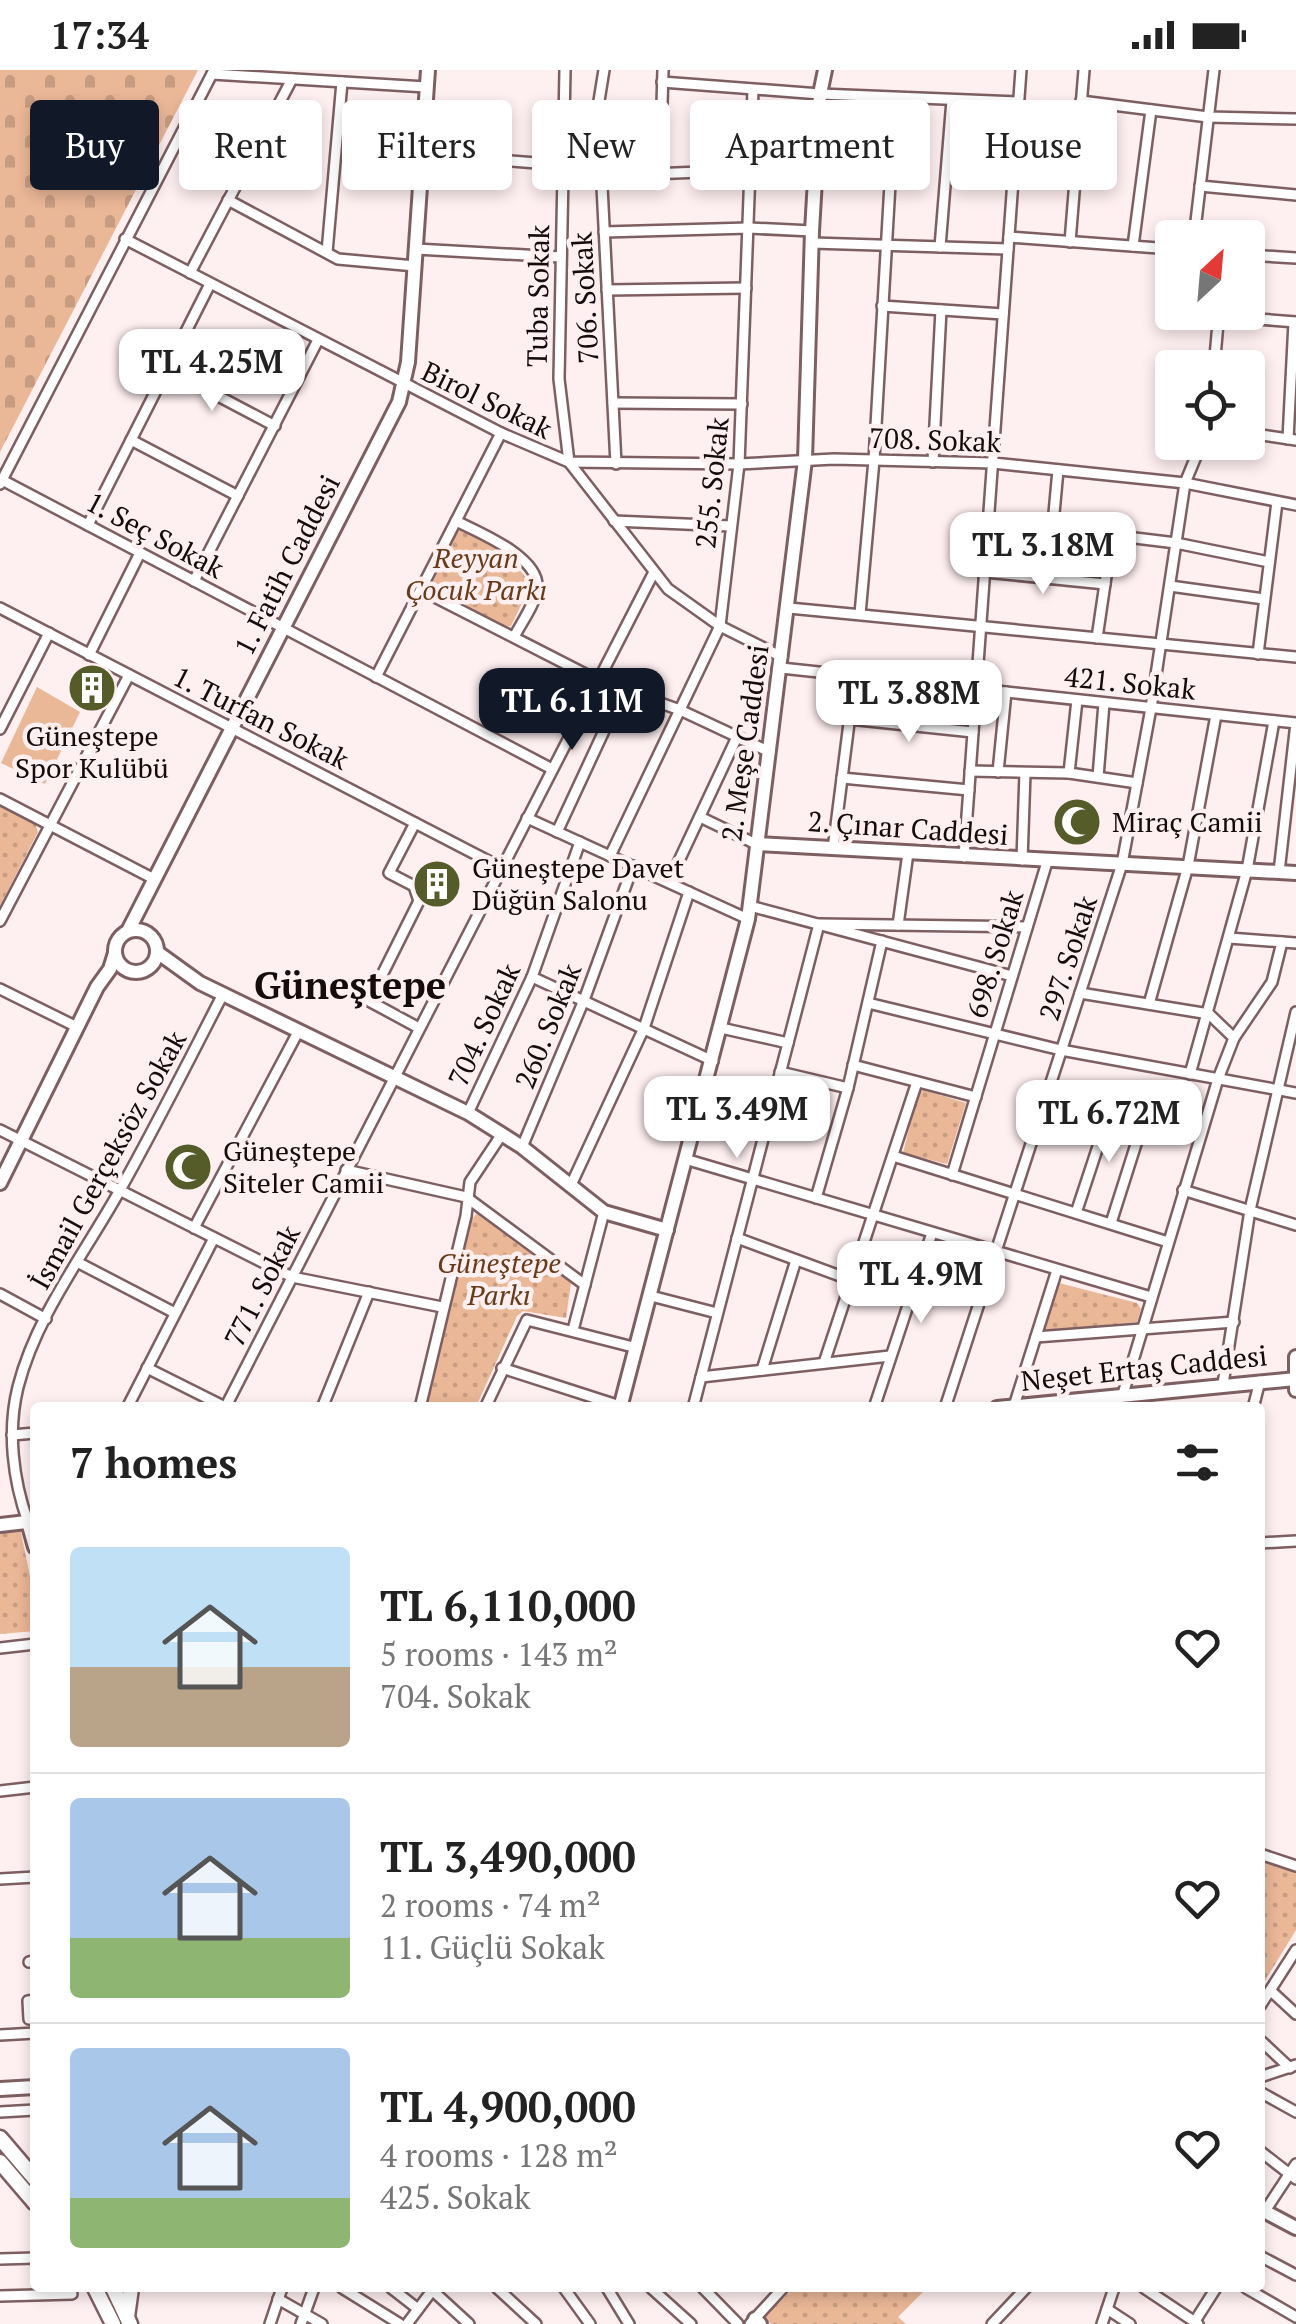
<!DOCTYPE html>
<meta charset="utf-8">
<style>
:root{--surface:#fff;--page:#f6f6f6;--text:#222;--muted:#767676;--line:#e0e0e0;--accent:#111827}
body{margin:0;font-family:"PT Serif",serif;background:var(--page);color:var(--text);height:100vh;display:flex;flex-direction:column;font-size:38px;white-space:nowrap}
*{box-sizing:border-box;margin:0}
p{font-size:32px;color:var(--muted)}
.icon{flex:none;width:55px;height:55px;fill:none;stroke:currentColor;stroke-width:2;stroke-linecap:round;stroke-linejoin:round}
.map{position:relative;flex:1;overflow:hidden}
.drawer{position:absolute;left:30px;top:1332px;width:1235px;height:890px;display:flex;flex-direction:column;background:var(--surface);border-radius:10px;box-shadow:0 5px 15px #0003}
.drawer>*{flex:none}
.guide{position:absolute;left:30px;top:30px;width:1238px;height:90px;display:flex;gap:20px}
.needle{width:65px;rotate:26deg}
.buttons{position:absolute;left:1155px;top:150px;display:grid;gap:20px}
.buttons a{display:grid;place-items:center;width:110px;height:110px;border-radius:10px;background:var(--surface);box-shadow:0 5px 15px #0003;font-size:50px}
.price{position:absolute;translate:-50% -85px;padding:0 22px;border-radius:20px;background:#fff;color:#222;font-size:32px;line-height:65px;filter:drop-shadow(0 2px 5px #0008)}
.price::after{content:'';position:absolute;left:50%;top:60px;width:30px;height:22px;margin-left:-15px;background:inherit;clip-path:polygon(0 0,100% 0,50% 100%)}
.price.selected{background:var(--accent);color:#fff}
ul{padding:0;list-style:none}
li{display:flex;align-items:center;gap:30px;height:250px;padding:0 40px}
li+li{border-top:2px solid var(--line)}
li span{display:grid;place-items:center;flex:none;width:280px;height:200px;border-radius:10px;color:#555}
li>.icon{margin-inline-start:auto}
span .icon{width:120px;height:120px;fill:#fffc;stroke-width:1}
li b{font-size:42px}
h2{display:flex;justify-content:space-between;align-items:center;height:120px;padding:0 40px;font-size:42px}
.tag{padding:0 35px;border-radius:10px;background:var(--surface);box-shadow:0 5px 15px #0003;font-size:35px;line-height:90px}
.tag.selected{background:var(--accent);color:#fff}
.status{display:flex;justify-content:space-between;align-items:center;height:70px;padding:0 50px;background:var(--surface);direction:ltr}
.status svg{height:28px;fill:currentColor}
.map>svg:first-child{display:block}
.green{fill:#eab797}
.cemetery{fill:url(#cemetery-stones)}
.park{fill:url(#park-dots)}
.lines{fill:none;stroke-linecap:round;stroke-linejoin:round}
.street-casing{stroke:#7e5f61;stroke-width:14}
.secondary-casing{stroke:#7e5f61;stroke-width:18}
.primary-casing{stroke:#7e5f61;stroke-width:19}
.street{stroke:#fff;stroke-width:9}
.secondary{stroke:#fff;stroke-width:12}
.primary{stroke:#fff;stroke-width:14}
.labels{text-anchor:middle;stroke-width:9;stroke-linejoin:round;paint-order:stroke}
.street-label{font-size:28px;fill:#170c0d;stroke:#feeff0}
.park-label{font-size:28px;font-style:italic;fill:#6a3b19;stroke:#feeff0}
.poi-label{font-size:28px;fill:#170c0d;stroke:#feeff0;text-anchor:start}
.district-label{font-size:38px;font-weight:bold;fill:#170c0d;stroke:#feeff0}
</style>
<div class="status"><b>17:34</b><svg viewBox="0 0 49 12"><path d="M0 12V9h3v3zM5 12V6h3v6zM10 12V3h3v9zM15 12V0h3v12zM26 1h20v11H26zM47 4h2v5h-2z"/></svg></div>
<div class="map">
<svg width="1296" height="2254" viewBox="0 0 1296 2254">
<defs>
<pattern id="cemetery-stones" width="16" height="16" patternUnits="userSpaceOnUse" patternTransform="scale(2.5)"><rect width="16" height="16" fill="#eab797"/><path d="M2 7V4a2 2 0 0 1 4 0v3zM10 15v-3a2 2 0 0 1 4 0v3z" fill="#c89c81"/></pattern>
<pattern id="park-dots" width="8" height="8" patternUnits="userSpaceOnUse" patternTransform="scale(2.5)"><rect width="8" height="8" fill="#eab797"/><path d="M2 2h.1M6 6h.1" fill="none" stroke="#c89c81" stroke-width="1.8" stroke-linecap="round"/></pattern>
</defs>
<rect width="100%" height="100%" fill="#feeff0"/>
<polygon class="green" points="37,617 80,642 45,714 1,693"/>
<polygon class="cemetery" points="0,0 198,0 0,382"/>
<g class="park">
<polygon points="461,460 505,482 531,514 511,556 506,557 431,516 457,461"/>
<polygon points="0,735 35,753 38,762 0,836"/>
<polygon points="923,1020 966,1033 947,1094 903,1083 918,1022"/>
<polygon points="476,1144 483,1145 571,1213 566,1248 523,1241 517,1246 476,1337 423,1338 470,1152"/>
<polygon points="1055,1212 1137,1233 1141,1239 1137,1252 1045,1261 1041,1256"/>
<polygon points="20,1458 35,1530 35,1561 0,1564 0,1460"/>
<polygon points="1260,1792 1296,1802 1296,1860 1260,1919"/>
<polygon points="794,2218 927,2218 898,2247 906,2254 771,2254 764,2247"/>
</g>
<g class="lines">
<g class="street-casing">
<g id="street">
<polyline points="565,0 559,309 569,392 739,394 834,389 993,393 1185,413 1296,435"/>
<polyline points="604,0 598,37 616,394"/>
<polyline points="212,4 426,17"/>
<polyline points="662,12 820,24 1019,32"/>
<polyline points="1081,31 1208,47 1296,49"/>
<polyline points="423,84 562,95"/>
<polyline points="660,103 663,0"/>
<polyline points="601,106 750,100"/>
<polyline points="1200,116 1296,125"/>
<polyline points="228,130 338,189 415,196"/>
<polyline points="604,162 749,158 812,161"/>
<polyline points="1009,167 1172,179"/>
<polyline points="1194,168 1214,0"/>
<polyline points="125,169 501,363 569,392 668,519 720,556 782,587"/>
<polyline points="1070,172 1084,0"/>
<polyline points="812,173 1008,179"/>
<polyline points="1133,176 1151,40"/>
<polyline points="940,177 952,30"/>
<polyline points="416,179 561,187"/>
<polyline points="327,182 342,12"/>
<polyline points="1248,185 1296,188"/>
<polyline points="190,203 292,9"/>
<polyline points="607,220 746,218"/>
<polyline points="882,236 1003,244"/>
<polyline points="1220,246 1296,252"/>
<polyline points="1214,298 1219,242"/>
<polyline points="167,299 275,356"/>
<polyline points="613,333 742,334"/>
<polyline points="1248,363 1296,370"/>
<polyline points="1288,369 1294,252"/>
<polyline points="131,370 238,426"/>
<polyline points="933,392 941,240"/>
<polyline points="2,410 552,699"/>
<polyline points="0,414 214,0"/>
<path d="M456 451C478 462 540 487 537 518 536 533 521 553 514 567"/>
<polyline points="614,451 731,456"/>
<polyline points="88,455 210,214"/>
<polyline points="1053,458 1176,473 1269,492"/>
<polyline points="985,502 1105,514"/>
<polyline points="1048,508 1058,400"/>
<polyline points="194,511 318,270"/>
<polyline points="1170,516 1264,529"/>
<polyline points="421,520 599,611 680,640 770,682"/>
<polyline points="0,538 502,798"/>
<polyline points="789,538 1296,587"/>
<polyline points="860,544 874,390 895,28"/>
<polyline points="1097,568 1112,466"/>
<polyline points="1258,584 1277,432"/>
<polyline points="89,585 140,483"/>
<polyline points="781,598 1296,653 1279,802"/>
<polyline points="376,607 501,363"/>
<polyline points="849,649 973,662"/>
<polyline points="0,659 49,563"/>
<polyline points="970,701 1069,703 1137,713"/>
<polyline points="998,702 1006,622"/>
<polyline points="1069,703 1077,630"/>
<polyline points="1098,707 1104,633"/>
<polyline points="842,708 969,720"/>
<polyline points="0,729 154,809"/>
<polyline points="700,747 756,774"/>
<polyline points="527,748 748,849"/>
<polyline points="415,753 389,803 414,816 419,831 369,931 419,958"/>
<polyline points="557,762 623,620"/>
<polyline points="833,779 855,606"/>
<polyline points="610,786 720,556 739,394 753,20"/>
<polyline points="964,787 1021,0"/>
<polyline points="1022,790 1025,703"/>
<polyline points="669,812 737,667"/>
<polyline points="750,836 1012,906"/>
<polyline points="0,851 129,605"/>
<polyline points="898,855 908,783"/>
<polyline points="1229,868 1296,873"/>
<polyline points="532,907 713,991"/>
<polyline points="0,919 77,957"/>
<polyline points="1080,923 1209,944 1234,968"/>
<polyline points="868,933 1061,980 1296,1023"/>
<polyline points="1149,934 1188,796 1216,645"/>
<polyline points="721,958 788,973"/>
<polyline points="853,995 976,1027"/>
<polyline points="780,1002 848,1018"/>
<polyline points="1190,1004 1247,800 1274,651"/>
<polyline points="468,1043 532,907 580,772"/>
<polyline points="0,1060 292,1207 442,1237"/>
<polyline points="522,1077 584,930 633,796"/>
<polyline points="893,1086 1168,1172"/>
<polyline points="685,1089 1151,1227"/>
<polyline points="346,1100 466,1127 585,1215"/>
<polyline points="952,1105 1047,792"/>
<polyline points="571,1115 644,958 689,822"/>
<polyline points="1183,1120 1296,1155"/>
<polyline points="816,1128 848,1018 882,871"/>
<polyline points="1076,1143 1111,1037"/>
<polyline points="1111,1153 1144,1049"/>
<polyline points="194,1158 298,962"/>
<polyline points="737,1168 851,1210"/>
<polyline points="77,1192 175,1243"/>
<polyline points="0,1224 46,1249"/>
<polyline points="651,1226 717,1243"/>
<polyline points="573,1260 604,1142"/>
<polyline points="1036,1267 1234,1252"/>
<polyline points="824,1293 917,1012"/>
<polyline points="147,1298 225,1337"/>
<polyline points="502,1298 620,1336"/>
<polyline points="762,1300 796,1190"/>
<polyline points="701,1307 890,1286"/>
<polyline points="1223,1314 1250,1140 1296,942"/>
<polyline points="1123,1324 1218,1009 1234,968 1272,912 1282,872"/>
<polyline points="1014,1336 1057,1200"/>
<polyline points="127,1338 214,1168"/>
<polyline points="225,1338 654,502"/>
<polyline points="322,1338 369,1222"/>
<polyline points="420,1338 466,1146 470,1112 502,1064"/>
<polyline points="485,1338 527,1250 637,1278"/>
<polyline points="693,1338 819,854 1027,857"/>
<polyline points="874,1338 932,1163"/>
<polyline points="945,1338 1122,794 1151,638 1185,413 1202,372"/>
<polyline points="1253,1338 1260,1311"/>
<polyline points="12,1365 35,1363"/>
<path d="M28 1452C13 1410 7 1361 18 1317 36 1246 85 1183 120 1120 156 1056 189 990 223 924"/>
<polyline points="1260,1473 1296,1471"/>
<polyline points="0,1578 35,1574"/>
<polyline points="0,1721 35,1717"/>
<polyline points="1260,1784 1296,1796"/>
<polyline points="0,1809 35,1807"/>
<polyline points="29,1892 35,1891"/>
<polyline points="1271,1921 1296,1944"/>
<polyline points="35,1930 28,1931 29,1949 35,1949"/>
<polyline points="1260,1936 1296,1880"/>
<polyline points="0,1965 35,1963"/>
<polyline points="1260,1970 1290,1998"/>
<polyline points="1260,2007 1296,1995"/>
<polyline points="1260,2022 1296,2042"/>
<polyline points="0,2042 35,2040"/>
<polyline points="1260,2081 1296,2109"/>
<polyline points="1265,2141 1296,2094"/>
<polyline points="1260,2186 1296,2205"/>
<polyline points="0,2189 35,2188"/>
<polyline points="342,2218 400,2254"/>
<polyline points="391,2218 418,2239"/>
<polyline points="497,2218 536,2254"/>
<polyline points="564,2218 590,2254"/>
<polyline points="607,2218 629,2254"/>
<polyline points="651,2218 691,2254"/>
<polyline points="703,2218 738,2254"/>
<polyline points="1144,2218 1198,2254"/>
<polyline points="1246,2218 1296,2247"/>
<polyline points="432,2220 469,2254"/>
<polyline points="0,2226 72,2224"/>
<polyline points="278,2229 322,2254"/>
<polyline points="1107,2239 1130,2254"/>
<polyline points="1195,2251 1216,2218"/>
<polyline points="270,2254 282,2218"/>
<polyline points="301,2254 314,2218"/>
<polyline points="407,2254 434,2218"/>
<polyline points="750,2254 783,2218"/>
<polyline points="992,2254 1026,2218"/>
<polyline points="1102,2254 1114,2218"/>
</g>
</g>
<g class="secondary-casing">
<g id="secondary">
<polyline points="756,774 1296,803"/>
<circle cx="136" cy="881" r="21"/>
<polyline points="128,861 399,332 408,292 428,0"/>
<polyline points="157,882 200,913 468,1043 522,1077 604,1142 667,1160"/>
<polyline points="0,1113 97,917 110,899 115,883"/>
<polyline points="1296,1287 1296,1320"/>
<polyline points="620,1338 748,849 805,390 812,161 820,24 825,0"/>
<polyline points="997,1338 1296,1309"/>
<polyline points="28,1452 35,1477"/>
<polyline points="0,1455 35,1451"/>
<polyline points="0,2019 35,2017"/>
<polyline points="1260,2139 1296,2158"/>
<polyline points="755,2249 760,2254"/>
</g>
</g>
<g class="primary-casing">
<g id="primary">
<polyline points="0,2068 35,2109"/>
<polyline points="0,2092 35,2133"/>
<polyline points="95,2218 113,2254"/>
<polyline points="113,2218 130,2254"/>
<polyline points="127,2247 131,2218"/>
</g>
</g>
<use href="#street" class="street"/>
<use href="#secondary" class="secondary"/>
<use href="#primary" class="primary"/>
</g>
<defs>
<g id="building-disc" transform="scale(2.5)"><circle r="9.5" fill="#555c2a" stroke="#feeff0"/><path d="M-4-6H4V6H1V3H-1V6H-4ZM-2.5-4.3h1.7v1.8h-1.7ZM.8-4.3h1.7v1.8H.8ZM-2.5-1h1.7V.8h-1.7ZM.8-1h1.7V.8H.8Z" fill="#fff"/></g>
<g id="mosque-disc" transform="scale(2.5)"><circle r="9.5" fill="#555c2a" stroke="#feeff0"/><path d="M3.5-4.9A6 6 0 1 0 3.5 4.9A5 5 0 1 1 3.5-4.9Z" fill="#fff"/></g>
</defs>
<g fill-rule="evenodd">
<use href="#building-disc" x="92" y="618"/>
<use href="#mosque-disc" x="1077" y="752"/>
<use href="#building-disc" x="437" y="814"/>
<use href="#mosque-disc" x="188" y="1097"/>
</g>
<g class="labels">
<g class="street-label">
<text transform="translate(538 226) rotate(-89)" y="10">Tuba Sokak</text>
<text transform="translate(585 228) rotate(-93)" y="10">706. Sokak</text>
<text transform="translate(487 330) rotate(26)" y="10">Birol Sokak</text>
<text transform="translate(935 370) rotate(2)" y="10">708. Sokak</text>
<text transform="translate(712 413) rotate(-84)" y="10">255. Sokak</text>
<text transform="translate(155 465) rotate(28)" y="10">1. Seç Sokak</text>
<text transform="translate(287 495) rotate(-63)" y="10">1. Fatih Caddesi</text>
<text transform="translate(1130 613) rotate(6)" y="10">421. Sokak</text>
<text transform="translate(261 648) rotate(27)" y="10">1. Turfan Sokak</text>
<text transform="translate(745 673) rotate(-82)" y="10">2. Meşe Caddesi</text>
<text transform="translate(908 758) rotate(4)" y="10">2. Çınar Caddesi</text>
<text transform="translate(995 884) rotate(-73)" y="10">698. Sokak</text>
<text transform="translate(1068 888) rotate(-72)" y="10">297. Sokak</text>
<text transform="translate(484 955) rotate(-65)" y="10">704. Sokak</text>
<text transform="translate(548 956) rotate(-68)" y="10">260. Sokak</text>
<text transform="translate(108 1090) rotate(-61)" y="10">İsmail Gerçeksöz Sokak</text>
<text transform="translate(262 1216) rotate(-63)" y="10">771. Sokak</text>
<text transform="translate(1144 1298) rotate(-6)" y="10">Neşet Ertaş Caddesi</text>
</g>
<g class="park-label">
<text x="476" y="498">Reyyan<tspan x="476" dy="32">Çocuk Parkı</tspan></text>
<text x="499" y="1203">Güneştepe<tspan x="499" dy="32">Parkı</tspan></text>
</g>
<g class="poi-label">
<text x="92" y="676" text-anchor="middle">Güneştepe<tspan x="92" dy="32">Spor Kulübü</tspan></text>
<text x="1112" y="762">Miraç Camii</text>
<text x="472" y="808">Güneştepe Davet<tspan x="472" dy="32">Düğün Salonu</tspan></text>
<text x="223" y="1091">Güneştepe<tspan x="223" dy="32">Siteler Camii</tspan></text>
</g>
<g class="district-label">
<text x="350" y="929">Güneştepe</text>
</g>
</g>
</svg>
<div class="buttons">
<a><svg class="needle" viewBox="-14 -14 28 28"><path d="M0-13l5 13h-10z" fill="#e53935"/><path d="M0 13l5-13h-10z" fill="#767676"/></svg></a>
<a><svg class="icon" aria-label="locate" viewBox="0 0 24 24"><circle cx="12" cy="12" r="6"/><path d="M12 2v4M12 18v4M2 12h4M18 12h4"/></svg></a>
</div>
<b class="price" style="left:212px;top:344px">TL 4.25M</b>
<b class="price" style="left:1043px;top:527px">TL 3.18M</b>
<b class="price" style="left:909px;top:675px">TL 3.88M</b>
<b class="price selected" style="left:572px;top:683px">TL 6.11M</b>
<b class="price" style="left:737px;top:1091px">TL 3.49M</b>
<b class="price" style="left:1109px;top:1095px">TL 6.72M</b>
<b class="price" style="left:921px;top:1256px">TL 4.9M</b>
<div class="guide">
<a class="tag selected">Buy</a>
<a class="tag">Rent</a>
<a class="tag">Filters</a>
<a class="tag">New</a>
<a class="tag">Apartment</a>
<a class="tag">House</a>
</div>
<section class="drawer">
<h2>7 homes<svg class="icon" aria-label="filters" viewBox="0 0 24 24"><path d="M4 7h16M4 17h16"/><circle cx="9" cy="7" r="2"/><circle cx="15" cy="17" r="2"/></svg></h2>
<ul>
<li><span style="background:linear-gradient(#bfe0f5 60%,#b9a48a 0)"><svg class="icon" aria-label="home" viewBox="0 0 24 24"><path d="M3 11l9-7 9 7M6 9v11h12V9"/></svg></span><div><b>TL 6,110,000</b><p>5 rooms · 143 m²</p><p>704. Sokak</p></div><svg class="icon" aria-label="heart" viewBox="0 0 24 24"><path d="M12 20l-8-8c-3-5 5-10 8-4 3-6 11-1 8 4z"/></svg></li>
<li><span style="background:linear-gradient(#a9c7e8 70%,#8fb573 0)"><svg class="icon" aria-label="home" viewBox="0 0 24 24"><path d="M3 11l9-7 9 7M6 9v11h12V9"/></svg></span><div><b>TL 3,490,000</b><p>2 rooms · 74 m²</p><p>11. Güçlü Sokak</p></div><svg class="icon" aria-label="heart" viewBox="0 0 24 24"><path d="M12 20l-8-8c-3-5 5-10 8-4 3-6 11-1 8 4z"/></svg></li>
<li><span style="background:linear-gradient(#a9c7e8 75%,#8fb573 0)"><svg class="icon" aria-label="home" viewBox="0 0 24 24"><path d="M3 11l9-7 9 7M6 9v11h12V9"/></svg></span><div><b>TL 4,900,000</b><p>4 rooms · 128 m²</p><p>425. Sokak</p></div><svg class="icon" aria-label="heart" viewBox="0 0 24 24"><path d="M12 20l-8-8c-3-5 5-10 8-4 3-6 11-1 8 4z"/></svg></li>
</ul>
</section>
</div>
